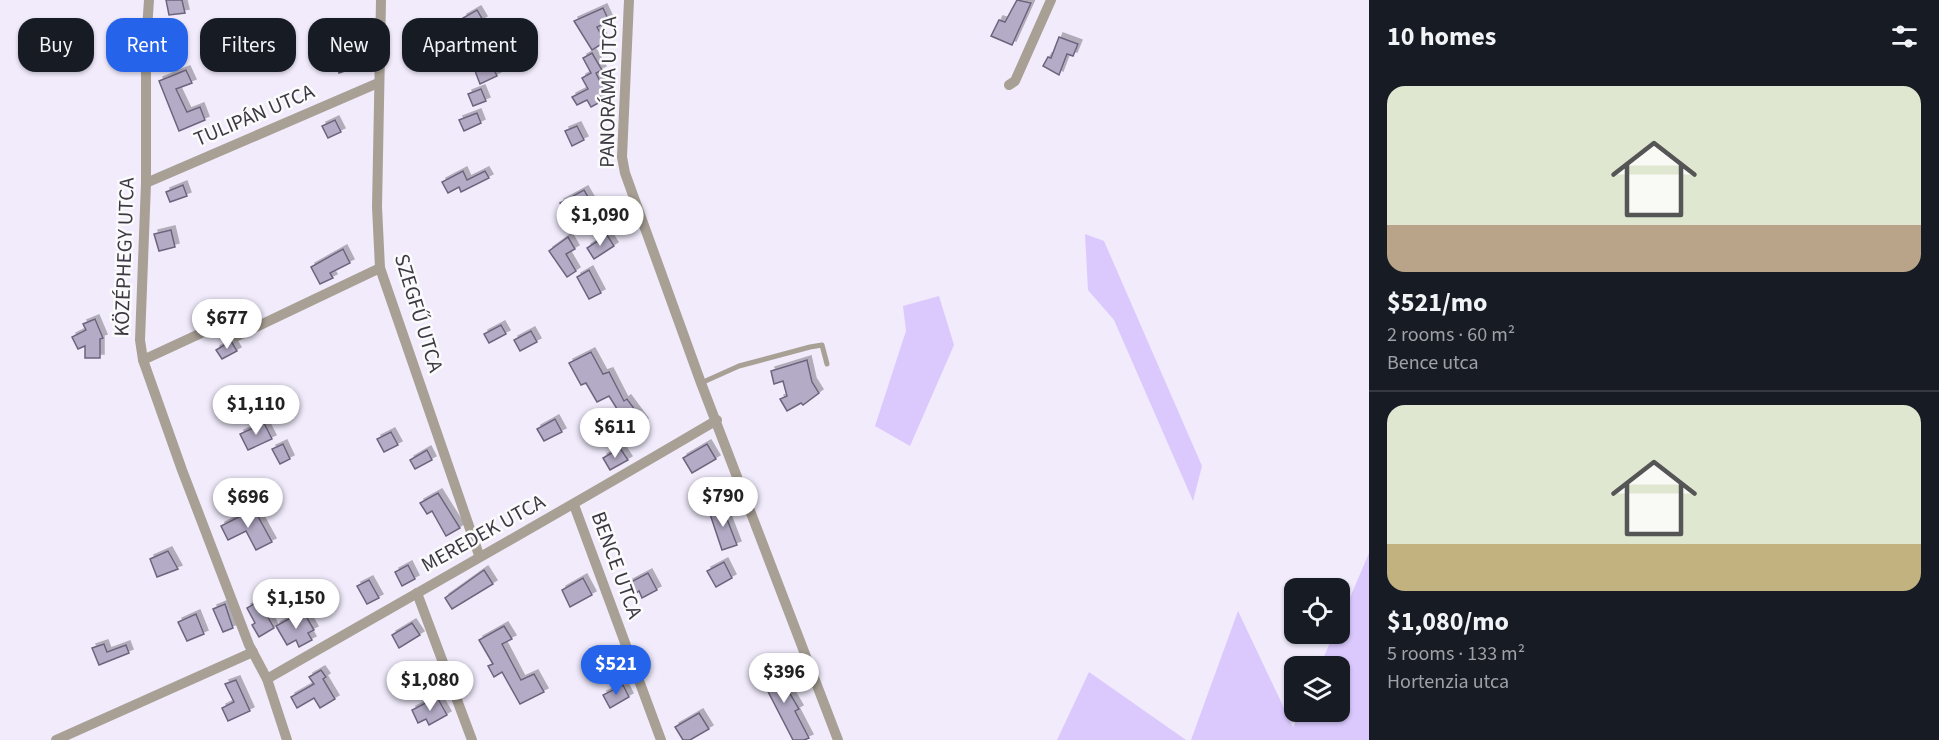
<!DOCTYPE html>
<meta charset="utf-8">
<style>
:root{--surface:#171b24;--page:#242831;--text:#f1f3f6;--muted:#9ea1a6;--line:#363941;--accent:#2563eb}
body{margin:0;font-family:"Source Sans 3",sans-serif;background:var(--page);color:var(--text);height:100vh;display:flex;flex-direction:column;font-size:22px;white-space:nowrap}
*{box-sizing:border-box;margin:0}
p{font-size:20px;color:var(--muted)}
.icon{flex:none;width:33px;height:33px;fill:none;stroke:currentColor;stroke-width:2;stroke-linecap:round;stroke-linejoin:round}
.map{position:relative;flex:1;overflow:hidden}
.side{display:flex;flex-direction:column;background:var(--surface);width:570px}
.side>*{flex:none}
.hud{position:absolute;left:18px;top:18px;width:570px;height:54px;display:flex;gap:12px}
.tools{position:absolute;left:1284px;top:578px;display:grid;gap:12px}
.tools a{display:grid;place-items:center;width:66px;height:66px;border-radius:12px;background:var(--surface);box-shadow:0 2px 4px #0004;font-size:30px}
.price{position:absolute;translate:-50% -51px;padding:0 14px;border-radius:21px;background:#fff;color:#222;font-size:20px;line-height:39px;filter:drop-shadow(0 2px 3px #0008)}
.price::after{content:'';position:absolute;left:50%;top:36px;width:18px;height:14px;margin-left:-9px;background:inherit;clip-path:polygon(0 0,100% 0,50% 100%)}
.price.active{background:var(--accent);color:#fff}
ul{padding:0;list-style:none}
li{display:grid;align-content:center;gap:12px;height:318px;padding:0 18px}
li+li{border-top:2px solid var(--line)}
li span{display:grid;place-items:center;height:186px;border-radius:18px;color:#555}
li>.icon{margin-inline-start:auto}
span .icon{width:108px;height:108px;fill:#fffc;stroke-width:1}
li b{font-size:26px}
h2{display:flex;justify-content:space-between;align-items:center;height:72px;padding:0 18px;font-size:26px}
.pill{padding:0 21px;border-radius:18px;background:var(--surface);box-shadow:0 2px 4px #0004;font-size:21px;line-height:54px}
.pill.active{background:var(--accent);color:#fff}
main{display:flex;flex:1;min-height:0}
.map>svg:first-child{display:block}
.green{fill:#dbc9fe}
.building{fill:#b4abc6;stroke:#6d647d;stroke-width:1.5;filter:url(#shadow)}
.lines{fill:none;stroke-linecap:round;stroke-linejoin:round}
.service{stroke:#a8a095;stroke-width:5}
.minor{stroke:#a8a095;stroke-width:10}
.labels{text-anchor:middle;stroke-width:5;stroke-linejoin:round;paint-order:stroke}
.street-label{font-size:21px;fill:#3d3944;stroke:#fbfbfb}
</style>
<main>
<div class="map">
<svg width="1369" height="740" viewBox="0 0 1369 740">
<defs>
<filter id="shadow"><feDropShadow dx="4" dy="-4" stdDeviation="0" flood-color="#0004"/></filter>
</defs>
<rect width="100%" height="100%" fill="#f1ebfc"/>
<g class="green">
<polygon points="1085,234 1104,241 1202,466 1193,501 1114,320 1088,290"/>
<polygon points="939,296 954,345 910,446 875,426 906,331 903,306"/>
<polygon points="1369,553 1369,740 1191,740 1238,611 1293,727 1301,711 1340,711 1340,666 1320,666 1334,633 1340,633 1340,621"/>
<polygon points="1089,672 1186,740 1057,740"/>
</g>
<g class="building">
<polygon points="166,0 182,0 185,13 169,15"/>
<polygon points="1017,0 1031,3 1012,45 991,36 999,20 1005,22"/>
<polygon points="603,8 609,21 597,27 605,42 592,50 574,21"/>
<polygon points="477,10 483,20 478,23 494,59 490,61 497,76 480,84 469,55 476,52 468,37 473,34 463,18"/>
<polygon points="1059,37 1078,44 1073,56 1067,54 1059,75 1043,66 1048,57 1051,58"/>
<polygon points="358,51 362,65 339,73 335,59"/>
<polygon points="592,53 602,70 596,73 608,98 591,107 587,100 577,105 572,97 588,89 582,78 591,73 583,58"/>
<polygon points="186,70 192,83 176,89 187,112 200,107 205,120 179,131 159,81"/>
<polygon points="481,89 486,101 473,106 468,94"/>
<polygon points="477,113 481,123 464,131 459,120"/>
<polygon points="335,120 341,132 328,138 322,126"/>
<polygon points="577,126 584,140 572,146 565,131"/>
<polygon points="463,171 467,180 485,171 489,178 461,192 459,187 448,193 442,182"/>
<polygon points="183,185 187,196 170,202 166,192"/>
<polygon points="584,190 591,202 567,215 560,203"/>
<polygon points="171,230 175,247 159,251 154,234"/>
<polygon points="607,235 614,246 594,259 587,248"/>
<polygon points="568,237 575,249 566,254 576,271 567,277 549,251"/>
<polygon points="343,249 350,263 330,273 333,278 320,284 311,267"/>
<polygon points="589,270 601,293 589,299 577,277"/>
<polygon points="95,319 103,338 100,339 100,358 85,358 85,346 78,349 72,337 86,330 83,324"/>
<polygon points="501,325 506,334 489,343 484,334"/>
<polygon points="531,331 537,342 520,351 514,340"/>
<polygon points="231,341 237,351 222,359 216,350"/>
<polygon points="591,352 603,374 609,372 624,401 627,399 644,422 627,432 621,422 624,420 609,396 597,402 586,383 581,385 569,363"/>
<polygon points="807,360 812,382 819,393 803,405 801,403 787,411 780,399 787,396 783,381 774,384 771,371"/>
<polygon points="555,419 562,432 544,441 537,429"/>
<polygon points="264,423 272,439 248,450 240,434"/>
<polygon points="391,432 398,445 384,452 377,439"/>
<polygon points="283,444 290,459 280,464 272,449"/>
<polygon points="707,444 716,459 692,473 683,458"/>
<polygon points="620,448 628,460 610,470 603,458"/>
<polygon points="427,450 432,460 415,469 410,460"/>
<polygon points="438,493 460,528 446,536 432,511 427,514 420,503"/>
<polygon points="722,506 737,545 722,550 709,511"/>
<polygon points="254,509 272,542 256,550 246,531 228,540 221,526"/>
<polygon points="168,551 178,569 157,577 150,559"/>
<polygon points="724,562 732,578 716,587 707,571"/>
<polygon points="408,565 415,579 402,586 395,572"/>
<polygon points="484,570 493,584 452,609 445,598"/>
<polygon points="648,573 657,590 642,598 639,591 635,594 629,583"/>
<polygon points="583,578 592,595 570,607 562,590"/>
<polygon points="369,580 379,598 367,604 357,586"/>
<polygon points="275,592 281,603 265,612 274,628 259,637 252,625 255,623 247,608"/>
<polygon points="225,604 233,628 223,632 213,609"/>
<polygon points="303,611 314,630 308,633 312,640 299,647 296,640 287,645 276,626"/>
<polygon points="196,614 204,634 187,641 178,622"/>
<polygon points="412,623 420,635 399,648 392,635"/>
<polygon points="504,626 512,639 502,644 521,680 534,674 544,692 520,704 502,672 494,677 488,666 493,664 479,640"/>
<polygon points="104,644 107,652 126,645 129,653 99,665 92,648"/>
<polygon points="775,668 799,709 795,711 809,738 804,740 793,740 760,676"/>
<polygon points="321,670 326,677 323,679 335,699 320,708 314,698 297,708 291,697 314,684 309,677"/>
<polygon points="236,680 250,711 228,721 222,708 234,702 225,684"/>
<polygon points="623,685 629,697 610,708 603,695"/>
<polygon points="437,697 447,715 429,725 426,719 418,723 412,710"/>
<polygon points="699,713 709,729 690,740 683,740 675,727"/>
</g>
<g class="lines">
<polyline class="service" points="701,383 739,366 810,347 822,345 827,364"/>
<g class="minor">
<polyline points="149,0 146,44 146,183 140,340 143,360 182,470 249,645 267,679 287,740"/>
<polyline points="381,0 377,207 380,268 479,555"/>
<polyline points="629,0 622,157 625,173 701,383 838,740"/>
<polyline points="1009,85 1015,81 1051,0"/>
<polyline points="146,183 378,83"/>
<polyline points="143,360 223,323 230,324 237,336 380,268"/>
<polyline points="574,505 661,740"/>
<polyline points="417,593 472,740"/>
<path d="M267 679C417 593 568 508 717 420"/>
<polyline points="56,740 253,652"/>
</g>
</g>
<g class="labels">
<g class="street-label">
<text transform="translate(608 92) rotate(-89)" y="7">PANORÁMA UTCA</text>
<text transform="translate(254 115) rotate(-23)" y="7">TULIPÁN UTCA</text>
<text transform="translate(124 257) rotate(-88)" y="7">KÖZÉPHEGY UTCA</text>
<text transform="translate(419 313) rotate(73)" y="7">SZEGFŰ UTCA</text>
<text transform="translate(483 533) rotate(-29)" y="7">MEREDEK UTCA</text>
<text transform="translate(617 565) rotate(70)" y="7">BENCE UTCA</text>
</g>
</g>
</svg>
<div class="tools">
<a><svg class="icon" aria-label="locate" viewBox="0 0 24 24"><circle cx="12" cy="12" r="6"/><path d="M12 2v4M12 18v4M2 12h4M18 12h4"/></svg></a>
<a><svg class="icon" aria-label="layers" viewBox="0 0 24 24"><path d="M12 4l9 5-9 5-9-5zM3 14l9 5 9-5"/></svg></a>
</div>
<b class="price" style="left:600px;top:247px">$1,090</b>
<b class="price" style="left:227px;top:350px">$677</b>
<b class="price" style="left:256px;top:436px">$1,110</b>
<b class="price" style="left:615px;top:459px">$611</b>
<b class="price" style="left:723px;top:528px">$790</b>
<b class="price" style="left:248px;top:529px">$696</b>
<b class="price" style="left:296px;top:630px">$1,150</b>
<b class="price active" style="left:616px;top:696px">$521</b>
<b class="price" style="left:784px;top:704px">$396</b>
<b class="price" style="left:430px;top:712px">$1,080</b>
<div class="hud">
<a class="pill">Buy</a>
<a class="pill active">Rent</a>
<a class="pill">Filters</a>
<a class="pill">New</a>
<a class="pill">Apartment</a>
</div>
</div>
<section class="side">
<h2>10 homes<svg class="icon" aria-label="filters" viewBox="0 0 24 24"><path d="M4 7h16M4 17h16"/><circle cx="9" cy="7" r="2"/><circle cx="15" cy="17" r="2"/></svg></h2>
<ul>
<li><span style="background:linear-gradient(#dfe7d0 75%,#b9a48a 0)"><svg class="icon" aria-label="home" viewBox="0 0 24 24"><path d="M3 11l9-7 9 7M6 9v11h12V9"/></svg></span><div><b>$521/mo</b><p>2 rooms · 60 m²</p><p>Bence utca</p></div></li>
<li><span style="background:linear-gradient(#dfe7d0 75%,#c2b280 0)"><svg class="icon" aria-label="home" viewBox="0 0 24 24"><path d="M3 11l9-7 9 7M6 9v11h12V9"/></svg></span><div><b>$1,080/mo</b><p>5 rooms · 133 m²</p><p>Hortenzia utca</p></div></li>
</ul>
</section>
</main>
